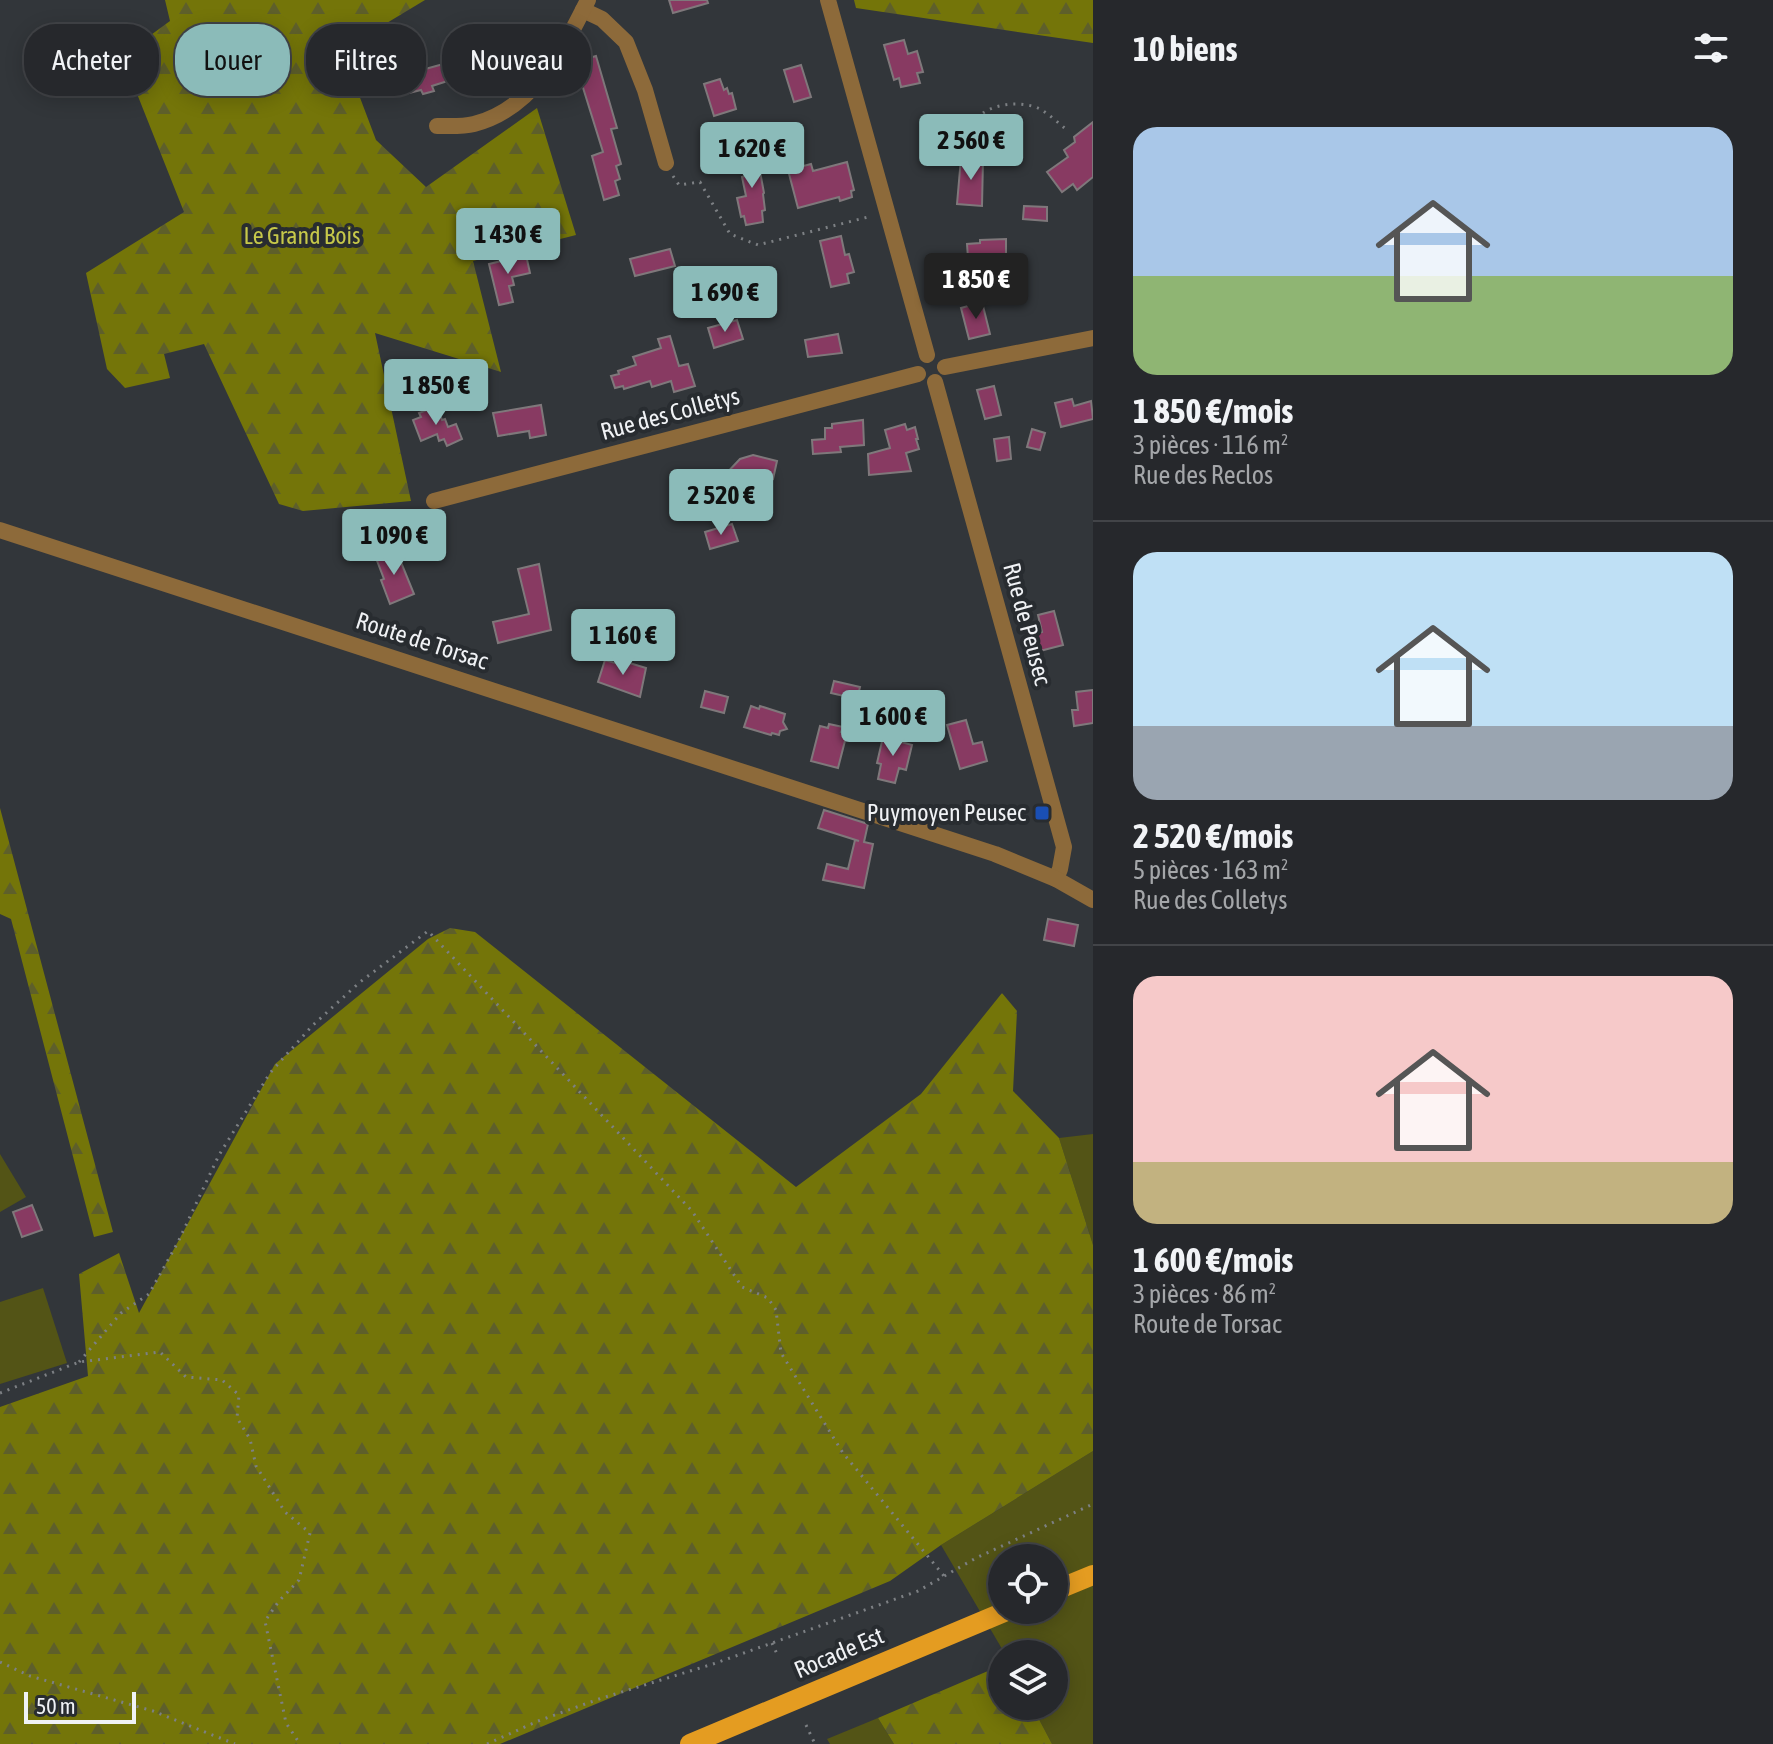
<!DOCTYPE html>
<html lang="fr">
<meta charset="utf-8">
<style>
:root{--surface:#26282c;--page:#323438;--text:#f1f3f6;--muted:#a4a6a9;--line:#424448;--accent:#8bbbb9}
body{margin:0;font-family:"Asap Condensed",sans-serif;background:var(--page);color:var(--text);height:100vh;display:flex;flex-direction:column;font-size:30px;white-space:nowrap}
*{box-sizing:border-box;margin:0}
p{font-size:26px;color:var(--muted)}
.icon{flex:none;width:44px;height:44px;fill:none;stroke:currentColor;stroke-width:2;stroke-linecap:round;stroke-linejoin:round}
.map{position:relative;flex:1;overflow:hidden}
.side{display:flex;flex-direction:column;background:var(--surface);width:680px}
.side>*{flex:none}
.hud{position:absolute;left:24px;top:24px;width:760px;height:72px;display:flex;gap:16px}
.fabs{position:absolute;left:988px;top:1544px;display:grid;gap:16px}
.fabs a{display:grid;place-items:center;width:80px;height:80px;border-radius:50%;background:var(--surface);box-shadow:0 4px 20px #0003,0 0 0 2px var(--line);font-size:40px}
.scale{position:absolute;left:24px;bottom:20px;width:112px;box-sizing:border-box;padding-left:8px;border:4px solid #f0f2f5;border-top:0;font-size:22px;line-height:28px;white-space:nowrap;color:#f0f2f5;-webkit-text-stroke:6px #282c30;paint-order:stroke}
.price{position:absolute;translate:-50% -68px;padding:0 18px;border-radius:8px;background:var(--accent);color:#111;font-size:26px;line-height:52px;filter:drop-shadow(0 2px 4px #0008)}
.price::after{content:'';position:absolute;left:50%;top:48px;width:24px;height:18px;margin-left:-12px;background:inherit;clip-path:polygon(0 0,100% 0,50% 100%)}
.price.active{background:#222;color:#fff}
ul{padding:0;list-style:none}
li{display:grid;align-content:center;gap:16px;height:424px;padding:0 40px}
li+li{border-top:2px solid var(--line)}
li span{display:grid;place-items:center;height:248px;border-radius:24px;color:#555}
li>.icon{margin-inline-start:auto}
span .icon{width:144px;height:144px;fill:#fffc;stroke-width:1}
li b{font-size:34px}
h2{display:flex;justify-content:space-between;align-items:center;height:96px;padding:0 40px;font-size:34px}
.tag{padding:0 28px;border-radius:32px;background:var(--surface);box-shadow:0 4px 20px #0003,0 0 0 2px var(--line);font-size:28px;line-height:72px}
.tag.active{background:var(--accent);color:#111}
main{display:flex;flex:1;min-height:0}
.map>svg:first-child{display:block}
.green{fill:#535416;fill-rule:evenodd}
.forest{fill:url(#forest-firs)}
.building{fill:#883a62;stroke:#7f787b;stroke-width:2}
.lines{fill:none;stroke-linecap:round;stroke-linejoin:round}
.path{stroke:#7d8084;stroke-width:3;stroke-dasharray:2 6;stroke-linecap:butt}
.minor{stroke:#8d6a3a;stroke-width:16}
.major{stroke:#e49c21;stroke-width:20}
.transit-dot{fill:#1a4fb4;stroke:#282c30;stroke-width:3}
.labels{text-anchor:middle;stroke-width:8;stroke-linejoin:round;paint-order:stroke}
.park-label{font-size:24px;fill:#c6c84a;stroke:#282c30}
.street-label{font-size:24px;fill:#f0f2f5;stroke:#282c30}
.poi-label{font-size:24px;fill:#f0f2f5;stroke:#282c30;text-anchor:end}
</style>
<main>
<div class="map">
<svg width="1093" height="1744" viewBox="0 0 1093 1744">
<defs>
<pattern id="forest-firs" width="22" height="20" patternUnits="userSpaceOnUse" patternTransform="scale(2)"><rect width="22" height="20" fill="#747509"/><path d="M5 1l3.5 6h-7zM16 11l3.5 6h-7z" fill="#5e5f2a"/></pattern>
</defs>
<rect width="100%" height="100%" fill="#32363a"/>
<g class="green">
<polygon points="1093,1134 1093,1245 1059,1138"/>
<polygon points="0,1154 26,1197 0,1212"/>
<polygon points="43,1288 67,1363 0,1384 0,1302"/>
<path d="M1093 1451V1744H1052L1032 1706H1054V1654H1005L941 1545ZM1002 1558H1054V1610H1002Z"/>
<polygon points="878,1718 894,1744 830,1744 827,1739"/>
</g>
<g class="forest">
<polygon points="165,0 425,0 342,50 376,140 426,187 537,108 576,235 473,261 501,372 375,333 411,501 303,511 279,504 204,344 164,354 170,378 125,388 107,369 86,273 184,212 122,56 170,21"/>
<polygon points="854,0 1093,0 1093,43 856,8"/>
<polygon points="0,808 113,1232 94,1237 11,919 0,914"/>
<polygon points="450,928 475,932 796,1187 921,1094 1002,993 1017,1011 1013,1091 1059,1138 1093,1245 1093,1451 941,1545 890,1581 500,1744 0,1744 0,1407 88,1376 79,1274 119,1253 139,1313 275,1064 428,939"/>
<polygon points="1002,1665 1002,1706 1032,1706 1052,1744 894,1744 878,1718"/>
</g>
<g class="building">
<polygon points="669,0 707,0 708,3 673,13"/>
<polygon points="503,30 520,39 505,66 488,56"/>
<polygon points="904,40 908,54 917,51 923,72 917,73 920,83 901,87 899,78 894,80 884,45"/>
<polygon points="596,56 617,128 611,129 621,164 616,166 620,179 615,181 619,195 604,200 592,156 603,152 575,62"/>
<polygon points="465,58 470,58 477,82 460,87 457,78 432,86 434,91 423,94 421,90 409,93 408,89 396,93 391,80 406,75 404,68 416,65 418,71"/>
<polygon points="801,65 811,97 794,102 784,70"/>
<polygon points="720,79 724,90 727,88 729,94 732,93 736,109 714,116 704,84"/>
<polygon points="1093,122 1093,177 1077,190 1073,184 1062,192 1047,172 1068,157 1064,150 1075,142 1074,137"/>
<polygon points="756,150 764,193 763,194 765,210 762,211 763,222 746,225 744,216 741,217 737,198 746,196 742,177 745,176 740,155"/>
<polygon points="961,158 983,159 982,206 957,204"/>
<polygon points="847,162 854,190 851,191 852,197 840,201 839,197 798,208 788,170 811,164 813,171"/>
<polygon points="1024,206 1047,207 1047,221 1023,219"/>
<polygon points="841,236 845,255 849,254 854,272 847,274 849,283 831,287 820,241"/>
<polygon points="1006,239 1006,258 991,259 991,270 969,272 967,244 980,243 980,240"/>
<polygon points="670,249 675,266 635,276 630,259"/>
<polygon points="526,255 530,273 512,277 514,285 509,286 513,302 499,305 489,264"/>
<polygon points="982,302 990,334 969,339 961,308"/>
<polygon points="737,320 743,339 714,348 708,328"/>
<polygon points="838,334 842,353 808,357 805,340"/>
<polygon points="670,336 679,366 688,364 695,386 674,392 671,381 652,387 650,381 624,389 623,386 615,388 611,376 619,374 618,371 636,365 633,357 661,348 658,339"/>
<polygon points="994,386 1001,415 985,419 977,390"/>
<polygon points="1072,399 1074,406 1091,401 1093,419 1061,427 1055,403"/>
<polygon points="541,405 546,435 530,438 529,431 498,436 493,413"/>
<polygon points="437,406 442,420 445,419 448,427 456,424 462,439 447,446 444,439 439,441 437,434 421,441 413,420 421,417 419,413"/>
<polygon points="863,420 864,445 840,447 841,452 813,454 812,440 825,439 825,428 832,428 832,424"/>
<polygon points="905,424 907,430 915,427 918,439 916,439 919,449 906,453 911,471 869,475 868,454 890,448 885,430"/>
<polygon points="1032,429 1045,433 1040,450 1027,447"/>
<polygon points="1009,437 1011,459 997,461 994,439"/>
<polygon points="753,455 777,461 773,479 760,477 747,481 737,490 723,477 740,459"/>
<polygon points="430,511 435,526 420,531 413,515"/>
<polygon points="732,524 738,541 710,549 705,532"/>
<polygon points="396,550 414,594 390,604 381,580 384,579 376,558"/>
<polygon points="539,564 551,630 498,643 493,622 529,614 518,569"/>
<polygon points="1054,611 1063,645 1040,651 1036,633 1042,632 1038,615"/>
<polygon points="605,660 622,665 623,661 646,668 640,697 598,682"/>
<polygon points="834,681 860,687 857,699 831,693"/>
<polygon points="1093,690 1093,723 1074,726 1072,710 1078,710 1076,692"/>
<polygon points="705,691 728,697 724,713 701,707"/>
<polygon points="751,706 759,709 760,706 785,714 783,722 787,729 780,731 779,735 772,733 771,735 744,727"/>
<polygon points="966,720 973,744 982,742 987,761 960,769 947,725"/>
<polygon points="829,724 843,727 841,732 847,733 838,768 811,761 820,726 828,728"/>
<polygon points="889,733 899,735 901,742 912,745 906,770 899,768 895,783 878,779 881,764 877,763 883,737 888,739"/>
<polygon points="824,810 868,824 864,842 873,844 864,888 823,880 827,864 848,869 855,840 859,841 818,828"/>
<polygon points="1048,919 1078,925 1074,946 1044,940"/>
<polygon points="32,1205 42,1230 22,1237 13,1212"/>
</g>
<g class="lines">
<g class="path">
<path d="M983 113C997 103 1024 101 1040 109 1049 114 1058 123 1066 129"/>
<polyline points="673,176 679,185 700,182 730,234 758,245 872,216"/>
<polyline points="79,1362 121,1313 149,1294 178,1242 219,1155 270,1073 312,1026 360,982 428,931 692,1211 742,1287 768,1298 776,1310 781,1353 843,1453 944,1576"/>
<polyline points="0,1393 79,1362 160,1352 186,1377 222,1380 239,1395 237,1418 250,1439 256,1466 285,1512 310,1533 299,1580 279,1601 265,1621 286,1723 300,1744"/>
<polyline points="772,1643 778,1656"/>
<polyline points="0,1662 30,1676 153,1711 235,1744"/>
<polyline points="806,1725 815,1744"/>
<polyline points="487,1744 538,1721 599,1699 713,1664 918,1591 976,1558 1093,1504"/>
</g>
<g class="minor">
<polyline points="828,0 927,355"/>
<polyline points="583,10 602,19 626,42 645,90 666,163"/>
<path d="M437 126C449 126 462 127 474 124 533 109 563 50 588 0"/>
<polyline points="945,367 1093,338"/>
<polyline points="935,382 1064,847 1060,869 1056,879"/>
<polyline points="434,501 918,374"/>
<polyline points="0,530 995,854 1056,879 1093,900"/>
</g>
<g class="major">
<polyline points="1054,1591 1093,1575"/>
<polyline points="690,1744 1009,1610"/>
</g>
</g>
<rect class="transit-dot" x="1034" y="805" width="16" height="16" rx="4"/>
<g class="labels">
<g class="park-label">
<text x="302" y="244">Le Grand Bois</text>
</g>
<g class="street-label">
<text transform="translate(670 414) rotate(-15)" y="8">Rue des Colletys</text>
<text transform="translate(1027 624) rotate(75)" y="8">Rue de Peusec</text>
<text transform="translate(422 641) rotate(18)" y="8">Route de Torsac</text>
<text transform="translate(839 1653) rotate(-23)" y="8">Rocade Est</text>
</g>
<g class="poi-label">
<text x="1026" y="821">Puymoyen Peusec</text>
</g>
</g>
</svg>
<div class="fabs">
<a><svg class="icon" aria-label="locate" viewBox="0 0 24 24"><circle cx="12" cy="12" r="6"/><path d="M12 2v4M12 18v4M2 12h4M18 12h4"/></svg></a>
<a><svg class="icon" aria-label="layers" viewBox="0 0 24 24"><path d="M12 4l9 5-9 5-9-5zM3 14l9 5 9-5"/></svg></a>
</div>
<div class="scale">50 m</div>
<b class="price" style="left:971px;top:182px">2 560 €</b>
<b class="price" style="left:752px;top:190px">1 620 €</b>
<b class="price" style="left:508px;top:276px">1 430 €</b>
<b class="price active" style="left:976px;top:321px">1 850 €</b>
<b class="price" style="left:725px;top:334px">1 690 €</b>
<b class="price" style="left:436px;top:427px">1 850 €</b>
<b class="price" style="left:721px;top:537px">2 520 €</b>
<b class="price" style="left:394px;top:577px">1 090 €</b>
<b class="price" style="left:623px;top:677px">1 160 €</b>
<b class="price" style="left:893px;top:758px">1 600 €</b>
<div class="hud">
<a class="tag">Acheter</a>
<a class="tag active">Louer</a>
<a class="tag">Filtres</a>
<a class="tag">Nouveau</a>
</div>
</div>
<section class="side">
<h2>10 biens<svg class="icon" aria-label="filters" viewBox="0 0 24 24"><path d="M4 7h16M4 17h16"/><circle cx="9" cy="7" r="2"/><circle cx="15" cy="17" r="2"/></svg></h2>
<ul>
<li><span style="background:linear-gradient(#a9c7e8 60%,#8fb573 0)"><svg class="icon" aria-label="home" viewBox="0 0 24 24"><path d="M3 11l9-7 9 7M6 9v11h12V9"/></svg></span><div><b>1 850 €/mois</b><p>3 pièces · 116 m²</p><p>Rue des Reclos</p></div></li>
<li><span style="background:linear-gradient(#bfe0f5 70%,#9aa5b1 0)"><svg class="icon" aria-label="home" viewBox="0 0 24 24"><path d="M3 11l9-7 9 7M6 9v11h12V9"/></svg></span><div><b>2 520 €/mois</b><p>5 pièces · 163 m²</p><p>Rue des Colletys</p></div></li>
<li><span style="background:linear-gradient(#f6c9c9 75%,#c2b280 0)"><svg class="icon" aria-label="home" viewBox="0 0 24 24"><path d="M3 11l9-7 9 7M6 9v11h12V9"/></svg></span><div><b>1 600 €/mois</b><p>3 pièces · 86 m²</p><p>Route de Torsac</p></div></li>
</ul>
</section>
</main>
